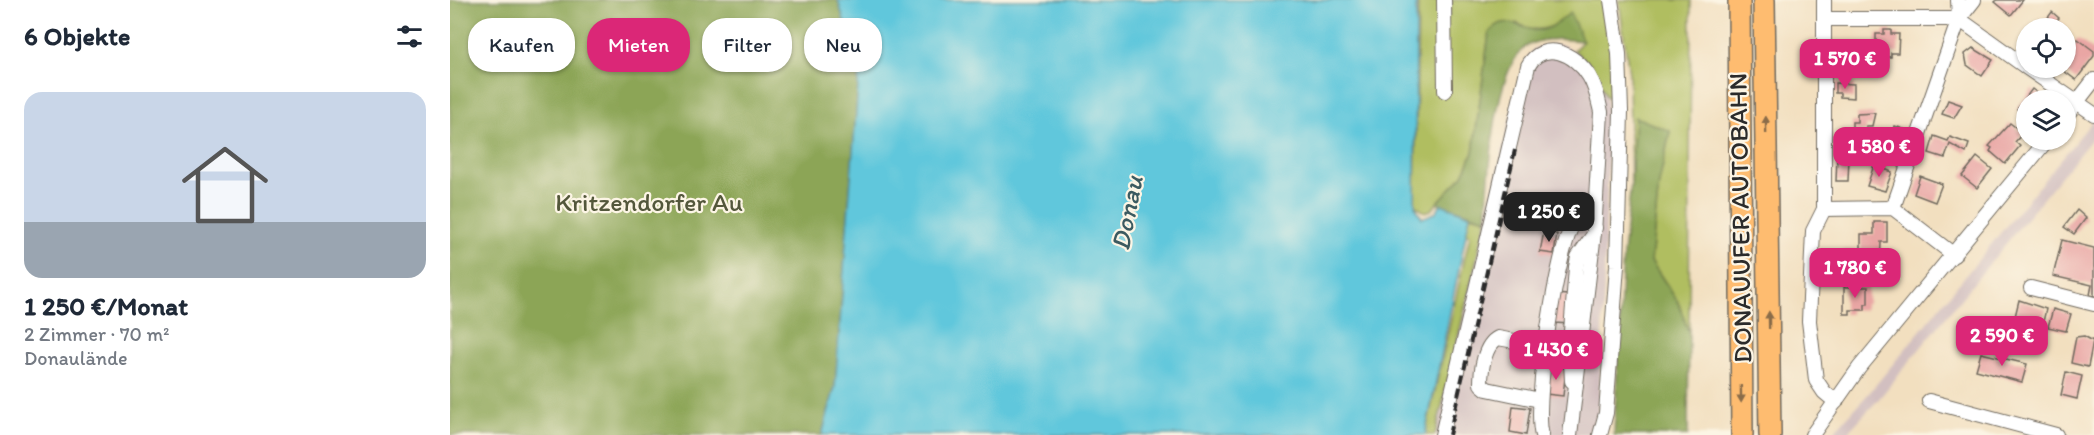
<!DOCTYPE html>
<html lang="de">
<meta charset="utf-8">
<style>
:root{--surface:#fff;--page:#f6f6f7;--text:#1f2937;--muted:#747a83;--accent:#db2777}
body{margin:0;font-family:Itim,sans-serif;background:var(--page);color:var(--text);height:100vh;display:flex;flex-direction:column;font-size:22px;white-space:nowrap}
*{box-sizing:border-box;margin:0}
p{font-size:20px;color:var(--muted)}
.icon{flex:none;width:33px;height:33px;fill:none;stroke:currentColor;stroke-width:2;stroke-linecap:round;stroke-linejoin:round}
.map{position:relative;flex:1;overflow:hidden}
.panel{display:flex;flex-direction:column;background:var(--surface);width:450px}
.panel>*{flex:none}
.hud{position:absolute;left:18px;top:18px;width:570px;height:54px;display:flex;gap:12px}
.tools{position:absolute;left:1566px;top:18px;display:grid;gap:12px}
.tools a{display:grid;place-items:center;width:60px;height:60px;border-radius:50%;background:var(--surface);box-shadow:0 2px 4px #0004;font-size:30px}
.price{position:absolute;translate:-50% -51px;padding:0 14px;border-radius:12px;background:var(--accent);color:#fff;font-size:20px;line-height:39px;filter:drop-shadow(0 2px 3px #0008)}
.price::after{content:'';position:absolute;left:50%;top:36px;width:18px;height:14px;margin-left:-9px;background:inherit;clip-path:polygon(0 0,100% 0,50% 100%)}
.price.active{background:#222;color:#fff}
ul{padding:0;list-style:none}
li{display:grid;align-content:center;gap:12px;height:318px;padding:0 24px}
li span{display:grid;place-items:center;height:186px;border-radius:18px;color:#555}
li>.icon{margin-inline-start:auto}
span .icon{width:108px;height:108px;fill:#fffc;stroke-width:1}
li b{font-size:26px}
h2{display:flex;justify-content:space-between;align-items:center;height:72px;padding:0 24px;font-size:26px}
.pill{padding:0 21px;border-radius:24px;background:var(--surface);box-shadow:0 2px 4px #0004;font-size:21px;line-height:54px}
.pill.active{background:var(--accent);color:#fff}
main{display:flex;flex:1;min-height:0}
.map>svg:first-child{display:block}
.industrial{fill:#d2bfc0}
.green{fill:#b0be60;stroke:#6e7446;stroke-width:1.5}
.forest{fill:#8ca556;stroke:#5c6840;stroke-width:1.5}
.water{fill:#60c7dc;stroke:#467984;stroke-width:1.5}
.building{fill:#e9a6a4}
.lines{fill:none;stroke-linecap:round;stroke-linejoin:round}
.minor-casing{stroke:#716a5f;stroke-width:16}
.highway-casing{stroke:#716a5f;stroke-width:24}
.minor{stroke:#fff;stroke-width:14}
.highway{stroke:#febc70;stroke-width:21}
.rail{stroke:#2b2b2b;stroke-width:4;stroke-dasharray:9 4.5;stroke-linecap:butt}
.oneway{fill:#8a6c4a}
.labels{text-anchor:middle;stroke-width:4.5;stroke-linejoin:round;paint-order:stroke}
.park-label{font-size:26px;fill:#53573b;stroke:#fcf5e5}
.street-label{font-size:26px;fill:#2b2b2b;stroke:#fcf5e5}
.water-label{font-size:27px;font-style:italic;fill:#3b5a60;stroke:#fcf5e5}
</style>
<main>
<section class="panel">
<h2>6 Objekte<svg class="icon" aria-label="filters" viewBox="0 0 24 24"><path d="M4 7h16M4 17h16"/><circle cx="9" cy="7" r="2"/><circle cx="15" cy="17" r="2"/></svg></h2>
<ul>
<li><span style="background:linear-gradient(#c9d6e8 70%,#9aa5b1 0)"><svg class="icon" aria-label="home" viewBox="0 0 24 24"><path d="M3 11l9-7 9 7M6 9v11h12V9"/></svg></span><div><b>1 250 €/Monat</b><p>2 Zimmer · 70 m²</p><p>Donaulände</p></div></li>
</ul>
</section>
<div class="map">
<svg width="1644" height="435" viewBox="0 0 1644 435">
<rect width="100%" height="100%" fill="#fcf5e5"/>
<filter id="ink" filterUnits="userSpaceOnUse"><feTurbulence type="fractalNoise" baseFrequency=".0167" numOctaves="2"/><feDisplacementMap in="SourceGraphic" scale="12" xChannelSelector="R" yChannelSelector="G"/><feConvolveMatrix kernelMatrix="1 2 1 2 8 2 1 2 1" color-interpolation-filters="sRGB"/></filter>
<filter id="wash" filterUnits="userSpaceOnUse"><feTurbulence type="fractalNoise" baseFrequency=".008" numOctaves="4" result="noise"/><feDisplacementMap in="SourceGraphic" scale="24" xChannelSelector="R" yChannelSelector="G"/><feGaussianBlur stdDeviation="1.35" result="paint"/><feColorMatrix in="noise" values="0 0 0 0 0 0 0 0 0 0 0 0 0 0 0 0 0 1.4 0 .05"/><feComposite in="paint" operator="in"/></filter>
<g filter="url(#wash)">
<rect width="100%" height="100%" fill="#f2dfbf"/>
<g class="industrial">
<polygon points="1104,44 1114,45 1134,58 1146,74 1156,96 1159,136 1149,419 1144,435 985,435 1058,125 1076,59 1084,48"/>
<polygon points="1644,119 1644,136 1428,400 1395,435 1381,435 1420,392"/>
</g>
<g class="green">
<path d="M990 0 999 15 1002 0H1153L1163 46V100L1156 96 1142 66 1124 50 1133 41 1107 24C1092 32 1081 30 1066 23L1039 33 1023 152 1013 175 981 210 975 212 965 206 968 1Z"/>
<polygon points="1169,0 1241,0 1239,333 1228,302 1201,261 1209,183 1220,132 1185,118 1181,184 1179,74"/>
<polygon points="1020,215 1036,219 985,435 975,435 1020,235 1016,233"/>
</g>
<g class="forest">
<polygon points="0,0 388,0 409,73 385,387 372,435 0,435"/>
<path d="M1120 13 1133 41C1117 40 1099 37 1083 43 1042 56 1039 182 1036 219L987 203 1013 175 1023 153 1039 33C1058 8 1073 36 1096 29 1105 27 1113 18 1120 13Z"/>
<polygon points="1185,117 1220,131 1209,183 1201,261 1228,302 1239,333 1238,435 1164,435 1173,254 1181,184"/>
</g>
<polygon class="water" points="388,0 966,0 965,206 972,218 985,213 991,204 1020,215 975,435 372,435 385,387 409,73"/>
<g id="blocks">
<g class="building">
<polygon points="1547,0 1573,0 1561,15 1545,2"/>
<polygon points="1602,12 1609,18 1607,20 1615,28 1591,27"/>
<polygon points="1434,30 1441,30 1441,34 1449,34 1448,53 1441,53 1441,57 1434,57 1434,52 1426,52 1426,34 1434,34"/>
<polygon points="1628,39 1644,51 1644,56 1626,80 1614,71 1623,59 1616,54"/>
<polygon points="1523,48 1543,60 1532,76 1517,65 1515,54"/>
<polygon points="1387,52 1404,52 1404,71 1386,71"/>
<polygon points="1385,83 1404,84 1404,98 1390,97 1390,93 1385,93"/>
<polygon points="1582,89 1597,100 1576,100 1576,116 1567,109"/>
<polygon points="1498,100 1512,105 1504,118 1492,114"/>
<polygon points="1425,113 1422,126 1416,126 1416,131 1402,130 1402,122 1407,122 1407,114"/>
<polygon points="1560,123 1573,133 1565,142 1570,146 1555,164 1540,151 1542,148 1539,146"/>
<polygon points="1445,126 1456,130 1450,146 1439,142"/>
<polygon points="1484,136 1498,141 1500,137 1519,144 1516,153 1500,144 1495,158 1479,153"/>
<polygon points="1385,144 1417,145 1423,147 1421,153 1415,151 1412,160 1408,159 1409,156 1400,155 1400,150 1385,150"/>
<polygon points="1387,157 1399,158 1398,181 1386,181"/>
<polygon points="1527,157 1542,169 1527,188 1512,176"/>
<polygon points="1424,165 1442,172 1435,191 1417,186"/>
<polygon points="1470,176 1492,184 1485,202 1464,194"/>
<polygon points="1627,210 1636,218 1624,234 1614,227"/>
<polygon points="1424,222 1437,222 1437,242 1431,242 1430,263 1416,263 1416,269 1392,269 1392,250 1411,250 1411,234 1424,234"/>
<polygon points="1094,231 1107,234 1104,254 1090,252"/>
<polygon points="1612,240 1644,248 1644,296 1640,295 1642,285 1603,276"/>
<polygon points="1394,287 1418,287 1418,304 1415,304 1415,310 1400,310 1400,314 1394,314"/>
<polygon points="1106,294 1140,297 1138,325 1104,323"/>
<polygon points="1569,300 1596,309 1593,322 1587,320 1583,333 1562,329"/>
<polygon points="1603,309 1621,314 1616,331 1598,327"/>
<polygon points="1634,336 1643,341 1638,367 1621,363 1626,337"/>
<polygon points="1531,353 1577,364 1572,382 1526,370"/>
<polygon points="1099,366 1116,368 1113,396 1096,394"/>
<polygon points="1616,372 1632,376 1627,399 1611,395"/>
<polygon points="1063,406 1080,408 1076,435 1060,432"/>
</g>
</g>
</g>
<g filter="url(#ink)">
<use href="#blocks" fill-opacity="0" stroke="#716a5f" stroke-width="1.5"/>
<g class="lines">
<g class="minor-casing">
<g id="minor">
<polyline points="994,0 995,91"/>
<polyline points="1374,0 1374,209 1363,231 1359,321 1366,380 1374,392 1386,402"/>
<polyline points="1374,19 1509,19 1576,67"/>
<polyline points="1509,19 1524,0"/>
<polyline points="1577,68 1644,114"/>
<polyline points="1616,116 1644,80"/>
<polyline points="1443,208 1509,19 1508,0"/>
<polyline points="1374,209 1443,208 1504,255"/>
<polyline points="1581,288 1644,304"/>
<polyline points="1122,381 1120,344 1126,267 1128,257 1142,237"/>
<path d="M1090 400 1037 389 1031 384C1031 370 1034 345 1048 338L1097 347"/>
<polyline points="1479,401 1606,435"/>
<path d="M992 435 1078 66C1093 39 1125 53 1139 76 1146 87 1148 99 1151 112L1144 233 1120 435"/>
<path d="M1092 435C1083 408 1107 243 1125 221H1139L1145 228"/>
<polyline points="1150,435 1156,413 1167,266 1171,111 1169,54 1161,0"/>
<polyline points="1362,435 1409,368 1597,140"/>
</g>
</g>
<g class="highway-casing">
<g id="highway">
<polyline points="1289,0 1292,435"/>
<polyline points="1314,0 1320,435"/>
</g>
</g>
<use href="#minor" class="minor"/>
<use href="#highway" class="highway"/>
<polyline class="rail" points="999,435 1065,150"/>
</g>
<defs><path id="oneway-solid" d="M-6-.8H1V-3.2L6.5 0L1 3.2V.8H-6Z" transform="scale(1.5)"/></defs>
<g class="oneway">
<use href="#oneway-solid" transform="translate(1316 125) rotate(-91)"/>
<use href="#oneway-solid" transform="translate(1319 320) rotate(-91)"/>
<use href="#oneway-solid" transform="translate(1291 394) rotate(89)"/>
</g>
</g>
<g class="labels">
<g class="park-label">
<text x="199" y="211">Kritzendorfer Au</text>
</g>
<g class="street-label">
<text transform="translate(1290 218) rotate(-91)" y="9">DONAUUFER AUTOBAHN</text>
</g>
<g class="water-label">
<text transform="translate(677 213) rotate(-79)" y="9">Donau</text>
</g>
</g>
</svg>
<div class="tools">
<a><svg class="icon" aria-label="locate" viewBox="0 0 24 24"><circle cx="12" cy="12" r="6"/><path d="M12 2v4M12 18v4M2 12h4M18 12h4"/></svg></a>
<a><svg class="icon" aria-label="layers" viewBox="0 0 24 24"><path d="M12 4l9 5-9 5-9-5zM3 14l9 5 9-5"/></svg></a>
</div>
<b class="price" style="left:1395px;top:90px">1 570 €</b>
<b class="price" style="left:1429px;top:178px">1 580 €</b>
<b class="price active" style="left:1099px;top:243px">1 250 €</b>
<b class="price" style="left:1405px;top:299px">1 780 €</b>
<b class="price" style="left:1552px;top:367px">2 590 €</b>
<b class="price" style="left:1106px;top:381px">1 430 €</b>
<div class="hud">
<a class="pill">Kaufen</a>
<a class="pill active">Mieten</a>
<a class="pill">Filter</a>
<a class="pill">Neu</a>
</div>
</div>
</main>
